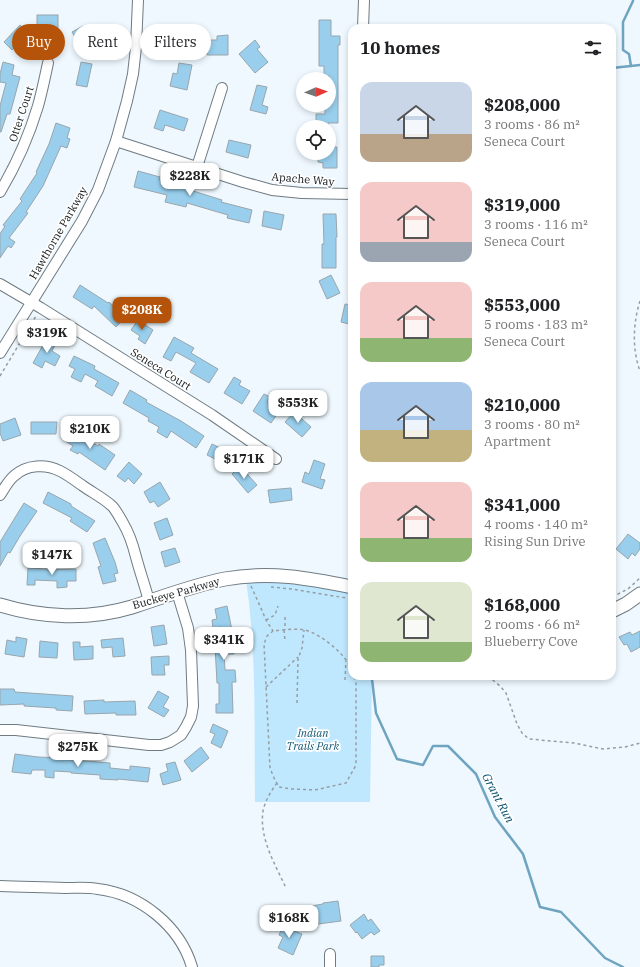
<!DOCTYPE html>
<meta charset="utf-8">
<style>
:root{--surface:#fff;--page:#f2f2f2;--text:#202124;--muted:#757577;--accent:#b45309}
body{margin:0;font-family:"IBM Plex Serif",serif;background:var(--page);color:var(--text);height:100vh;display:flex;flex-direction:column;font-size:15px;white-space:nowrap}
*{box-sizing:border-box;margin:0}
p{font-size:13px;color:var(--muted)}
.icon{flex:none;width:22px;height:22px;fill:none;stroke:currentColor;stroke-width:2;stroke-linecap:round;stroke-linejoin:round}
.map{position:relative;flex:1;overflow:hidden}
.side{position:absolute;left:348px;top:24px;width:268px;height:656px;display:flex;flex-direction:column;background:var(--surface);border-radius:12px;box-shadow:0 2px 6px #0003}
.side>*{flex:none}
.top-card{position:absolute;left:12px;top:24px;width:276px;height:36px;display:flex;gap:8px}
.needle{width:26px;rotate:88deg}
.fabs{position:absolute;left:296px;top:72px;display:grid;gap:8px}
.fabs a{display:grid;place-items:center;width:40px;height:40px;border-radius:50%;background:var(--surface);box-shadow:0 2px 6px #0003;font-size:20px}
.price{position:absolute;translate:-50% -34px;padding:0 9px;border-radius:8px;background:#fff;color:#222;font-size:13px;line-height:26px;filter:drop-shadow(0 1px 2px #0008)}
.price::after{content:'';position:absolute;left:50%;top:24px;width:12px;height:9px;margin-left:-6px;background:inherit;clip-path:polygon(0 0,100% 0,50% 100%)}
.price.on{background:var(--accent);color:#fff}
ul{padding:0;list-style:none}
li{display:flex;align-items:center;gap:12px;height:100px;padding:0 12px}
li span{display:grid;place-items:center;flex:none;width:112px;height:80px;border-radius:12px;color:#555}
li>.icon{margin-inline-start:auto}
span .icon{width:48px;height:48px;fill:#fffc;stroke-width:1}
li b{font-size:17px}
h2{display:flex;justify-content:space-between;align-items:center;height:48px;padding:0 12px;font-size:17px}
.tag{padding:0 14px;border-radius:18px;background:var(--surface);box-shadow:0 2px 6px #0003;font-size:14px;line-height:36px}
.tag.on{background:var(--accent);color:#fff}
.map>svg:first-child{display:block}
.green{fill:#bfe8ff}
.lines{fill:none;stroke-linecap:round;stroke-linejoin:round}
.stream{stroke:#6fa4c0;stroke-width:2.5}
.building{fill:#99cfed;stroke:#99a5ac}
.minor-casing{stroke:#6f7b82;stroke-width:12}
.tertiary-casing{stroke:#6f7b82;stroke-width:15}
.path{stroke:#969ea2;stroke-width:1.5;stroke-dasharray:3 3;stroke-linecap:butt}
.minor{stroke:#fff;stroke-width:10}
.tertiary{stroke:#fff;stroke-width:13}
.labels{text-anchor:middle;stroke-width:3.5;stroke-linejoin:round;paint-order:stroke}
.street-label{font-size:11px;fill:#111618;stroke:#fff}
.park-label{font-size:11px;font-style:italic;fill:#155875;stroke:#fff}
.water-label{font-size:12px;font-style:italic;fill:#054e6b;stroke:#fff}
</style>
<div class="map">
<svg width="640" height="967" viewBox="0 0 640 967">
<rect width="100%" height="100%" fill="#eef8fe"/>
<path class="green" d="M246 580 292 582 352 594V676H372L370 802H255C254 729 257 653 246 580Z"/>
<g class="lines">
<g class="stream">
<polyline points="631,66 629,54 623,50 623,22 633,1 633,0"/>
<polyline points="612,68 640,65"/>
<polyline points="374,676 372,679 376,713 397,759 423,765 433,746 448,746 476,774 495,817 523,854 540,907 561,912 605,958 623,967"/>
</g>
</g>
<g class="building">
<rect x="37" y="15" width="21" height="15"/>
<polygon points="319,20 331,20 331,36 340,36 340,45 338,45 338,123 328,123 328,127 316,127 316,114 325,114 325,105 329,105 329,76 324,76 324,66 319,66"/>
<polygon points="20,25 28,33 12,50 4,42"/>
<polygon points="83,26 93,46 80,52 74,40 76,39 72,32"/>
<polygon points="228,35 228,55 207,55 206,40 217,40 217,36"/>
<polygon points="255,40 260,47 257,49 268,62 255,73 239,54"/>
<polygon points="3,62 14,65 12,75 20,77 10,114 7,114 1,132 0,132 0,106 6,83 0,82 0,74"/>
<polygon points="81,62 92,64 87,87 76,85"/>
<polygon points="179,63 192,65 187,90 170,86 173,73 177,74"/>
<polygon points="257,85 267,87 262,105 268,107 266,114 250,110"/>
<polygon points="160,110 188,119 184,131 165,125 163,131 154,128"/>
<polygon points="56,123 70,128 67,138 70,139 67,148 61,146 43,186 26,212 28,213 9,238 15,242 11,248 8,246 0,258 0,234 5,226 3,225 22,201 20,199 37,173 36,172 49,144"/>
<polygon points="229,140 251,145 248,158 226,152"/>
<polygon points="329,147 337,147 337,168 323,168 323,163 318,162 318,153 329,153"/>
<polygon points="138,171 160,177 159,180 191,188 190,190 222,200 221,202 252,210 249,223 227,218 228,215 187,203 186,207 165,202 167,195 134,187"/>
<polygon points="264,211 284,215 281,230 262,226"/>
<polygon points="323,214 336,214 337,237 336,237 336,268 322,268 322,244 324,244"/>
<polygon points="331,275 340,293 327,299 319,281"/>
<polygon points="80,285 108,303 109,302 125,317 116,327 94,306 92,309 73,297"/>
<polygon points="345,304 352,305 352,320 350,320 349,324 341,322"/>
<polygon points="138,320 153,330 145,344 138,339 140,336 131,330"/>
<polygon points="174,337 194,348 191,353 218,369 209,383 190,372 196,363 176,352 171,361 163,357"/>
<polygon points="47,338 56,343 52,351 60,356 55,366 45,361 42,368 33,363"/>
<polygon points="74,356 95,366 94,369 119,383 112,396 95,386 98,381 85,374 81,382 71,377 75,369 69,366"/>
<polygon points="234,377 241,381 239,385 250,391 242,404 224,393"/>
<polygon points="130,390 147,400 146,402 181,421 204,436 196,448 171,431 167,438 157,432 159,427 148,421 149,418 123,403"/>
<polygon points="264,394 270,397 267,402 280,410 271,423 253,411"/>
<polygon points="294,412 311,427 302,437 285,422"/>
<polygon points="15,418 21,435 3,441 0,433 0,424"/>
<polygon points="31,422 57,422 56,434 31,434"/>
<polygon points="70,429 98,446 99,444 115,455 105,470 79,452 78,454 70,450 73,446 64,440"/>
<polygon points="212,444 235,455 229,466 207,455"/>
<polygon points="314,460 325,464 320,479 325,480 322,489 302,482 305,472 309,474"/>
<polygon points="129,462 142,474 134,484 128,478 125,482 117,476"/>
<polygon points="240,466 257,485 248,493 232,474"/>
<polygon points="160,482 170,499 158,507 154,501 150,503 144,492"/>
<polygon points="291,488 292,500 270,503 268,490"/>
<polygon points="48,492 71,504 71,506 95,521 87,532 70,521 72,518 43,503"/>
<polygon points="24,503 37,511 20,536 10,553 8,552 0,566 0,542"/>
<polygon points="167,518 173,535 160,540 154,523"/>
<polygon points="628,534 640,543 640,549 635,556 632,553 628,559 616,549"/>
<polygon points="105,538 115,562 118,573 114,574 116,581 103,584 98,567 101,566 93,543"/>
<polygon points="175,548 180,562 165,567 161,552"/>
<polygon points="28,568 47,569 47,570 76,569 76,581 67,581 67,587 57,588 57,581 35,580 35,585 27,585"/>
<polygon points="227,606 233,635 234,654 224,654 225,670 235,670 236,682 232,682 233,713 216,713 216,704 219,704 219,683 217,683 215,646 221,646 221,627 213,628 212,620 217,619 215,609"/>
<polygon points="164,625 167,644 154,646 151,627"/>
<polygon points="640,631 640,647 631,652 627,644 624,645 619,637 630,632 632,635"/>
<polygon points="16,637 27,639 24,657 5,654 7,640 16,642"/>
<polygon points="123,638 125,656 113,657 112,647 102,648 101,640"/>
<polygon points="40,641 58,643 57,658 39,657"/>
<polygon points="73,642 80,642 80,647 93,646 93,659 74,660"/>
<polygon points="169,656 169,665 164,665 165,675 152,675 151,657"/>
<polygon points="0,689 14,689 15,692 73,696 72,711 56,710 56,708 24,706 24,704 0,705"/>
<polygon points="158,691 169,697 163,707 169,710 164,717 148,708"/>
<polygon points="104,700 104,702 135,701 136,715 116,715 116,713 85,714 84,701"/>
<polygon points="213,724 228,731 221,748 211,743 215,734 210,732"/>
<polygon points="201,747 209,758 192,772 184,761"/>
<polygon points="15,754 38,757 61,758 61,759 110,763 110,768 130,770 130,766 150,768 148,782 118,779 118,780 100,779 100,775 71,773 71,772 54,771 54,778 45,777 45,770 32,770 31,774 12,772"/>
<polygon points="175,762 181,780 163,785 160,774 168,771 166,764"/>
<polygon points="338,901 341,921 318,924 317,914 312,915 311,906 323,904 323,903"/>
<polygon points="364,914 368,921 371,919 380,931 374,935 371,932 362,939 357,932 356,933 350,925"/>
<polygon points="287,923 296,927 294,931 302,934 293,955 278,948 283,937 279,935 283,926 286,927"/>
<polygon points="371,956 384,956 384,965 379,965 379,967 371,967"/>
</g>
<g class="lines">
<g class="minor-casing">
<g id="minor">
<polyline points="363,28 364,0"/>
<polyline points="116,141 243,182 272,190 302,193 352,194"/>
<polyline points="197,167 222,88"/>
<path d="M0 192C16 165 29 136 38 106 42 92 45 77 48 63"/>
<polyline points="0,284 41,308 212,415 276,459"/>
<polyline points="0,353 82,221 98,190 116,141 127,101 133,74 136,47 138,0"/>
<path d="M0 495C4 489 8 481 14 476 27 464 46 464 60 471 68 475 76 481 83 486 93 493 105 499 113 507 117 512 120 518 123 523 129 533 133 545 136 557 140 572 145 586 149 601"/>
<polyline points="0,730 16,730 149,745 161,745 170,742 181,735 186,727 191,717 193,706 191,650 188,628 177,592"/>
<path d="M0 886C22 887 43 887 65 888 76 888 87 887 98 889 140 894 180 926 192 967"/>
<polyline points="330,967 330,954"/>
</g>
</g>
<g class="tertiary-casing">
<g id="tertiary">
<path d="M0 605C42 618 89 620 132 607 163 597 194 585 225 579 270 571 308 578 352 587"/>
<polyline points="612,611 626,604 640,594"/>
</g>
</g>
<g class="path">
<path d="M640 301C633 323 632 349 640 371"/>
<polyline points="0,376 36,316"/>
<polyline points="251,586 260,606 266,620 273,631"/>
<polyline points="271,587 292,589 352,599"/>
<polyline points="612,597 628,589 640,578"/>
<polyline points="285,617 285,630"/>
<polyline points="266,620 275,615 278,606"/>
<polyline points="284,630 285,641"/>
<path d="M352 671C347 655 321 634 305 630 295 628 283 630 273 631L267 636 264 644 270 768 274 778 279 787 292 789 315 790 346 783 356 765V683L354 676"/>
<polyline points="488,676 500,686 506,693 517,724 522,733 529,739 574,743 603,749 625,747 640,743"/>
<polyline points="345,680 346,661"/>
<polyline points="266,687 298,657"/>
<polyline points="297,703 298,659 302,648 304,630"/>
<path d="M277 783C271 791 265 801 263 811 259 838 275 864 286 888"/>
</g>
<use href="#minor" class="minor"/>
<use href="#tertiary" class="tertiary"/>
</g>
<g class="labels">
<g class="street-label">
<text transform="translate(21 114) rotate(-72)" y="4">Otter Court</text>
<text transform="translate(303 179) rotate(5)" y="4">Apache Way</text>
<text transform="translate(58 233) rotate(-60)" y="4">Hawthorne Parkway</text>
<text transform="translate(161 369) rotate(32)" y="4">Seneca Court</text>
<text transform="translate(176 593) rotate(-16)" y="4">Buckeye Parkway</text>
</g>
<g class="park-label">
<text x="313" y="737">Indian<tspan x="313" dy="13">Trails Park</tspan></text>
</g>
<g class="water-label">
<text transform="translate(498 798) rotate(62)" y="4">Grant Run</text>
</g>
</g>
</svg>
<div class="fabs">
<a><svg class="needle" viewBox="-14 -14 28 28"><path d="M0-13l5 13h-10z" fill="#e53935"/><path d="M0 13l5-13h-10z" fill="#757577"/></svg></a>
<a><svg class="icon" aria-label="locate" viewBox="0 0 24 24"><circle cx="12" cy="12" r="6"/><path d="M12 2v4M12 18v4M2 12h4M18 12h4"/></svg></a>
</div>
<b class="price" style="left:190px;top:197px">$228K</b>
<b class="price on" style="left:142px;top:331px">$208K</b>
<b class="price" style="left:47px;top:354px">$319K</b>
<b class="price" style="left:298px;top:424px">$553K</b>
<b class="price" style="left:90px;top:450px">$210K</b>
<b class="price" style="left:244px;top:480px">$171K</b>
<b class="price" style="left:52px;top:576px">$147K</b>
<b class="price" style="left:224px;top:661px">$341K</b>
<b class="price" style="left:78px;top:768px">$275K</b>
<b class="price" style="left:289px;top:939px">$168K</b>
<div class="top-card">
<a class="tag on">Buy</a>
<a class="tag">Rent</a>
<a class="tag">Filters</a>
</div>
<section class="side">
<h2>10 homes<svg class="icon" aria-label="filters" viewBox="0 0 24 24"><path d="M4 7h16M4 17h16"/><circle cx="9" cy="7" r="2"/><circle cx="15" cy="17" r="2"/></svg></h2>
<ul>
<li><span style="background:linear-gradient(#c9d6e8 65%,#b9a48a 0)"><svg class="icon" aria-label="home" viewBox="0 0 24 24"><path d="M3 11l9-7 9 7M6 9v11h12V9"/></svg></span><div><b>$208,000</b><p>3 rooms · 86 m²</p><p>Seneca Court</p></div></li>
<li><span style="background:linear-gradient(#f6c9c9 75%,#9aa5b1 0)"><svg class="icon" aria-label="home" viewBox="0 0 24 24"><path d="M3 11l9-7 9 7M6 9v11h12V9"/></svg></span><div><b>$319,000</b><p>3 rooms · 116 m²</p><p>Seneca Court</p></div></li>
<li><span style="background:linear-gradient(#f6c9c9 70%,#8fb573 0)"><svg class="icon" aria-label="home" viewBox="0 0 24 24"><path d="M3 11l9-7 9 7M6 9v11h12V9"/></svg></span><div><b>$553,000</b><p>5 rooms · 183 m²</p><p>Seneca Court</p></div></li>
<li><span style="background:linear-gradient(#a9c7e8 60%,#c2b280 0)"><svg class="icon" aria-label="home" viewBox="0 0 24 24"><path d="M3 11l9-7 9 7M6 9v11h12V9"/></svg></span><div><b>$210,000</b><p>3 rooms · 80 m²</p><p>Apartment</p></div></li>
<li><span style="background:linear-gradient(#f6c9c9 70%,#8fb573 0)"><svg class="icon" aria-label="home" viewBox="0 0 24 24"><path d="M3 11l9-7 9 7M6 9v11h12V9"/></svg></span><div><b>$341,000</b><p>4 rooms · 140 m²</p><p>Rising Sun Drive</p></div></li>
<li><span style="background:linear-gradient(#dfe7d0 75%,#8fb573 0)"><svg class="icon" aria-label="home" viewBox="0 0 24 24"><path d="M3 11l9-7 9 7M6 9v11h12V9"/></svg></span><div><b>$168,000</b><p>2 rooms · 66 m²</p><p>Blueberry Cove</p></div></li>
</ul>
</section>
</div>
